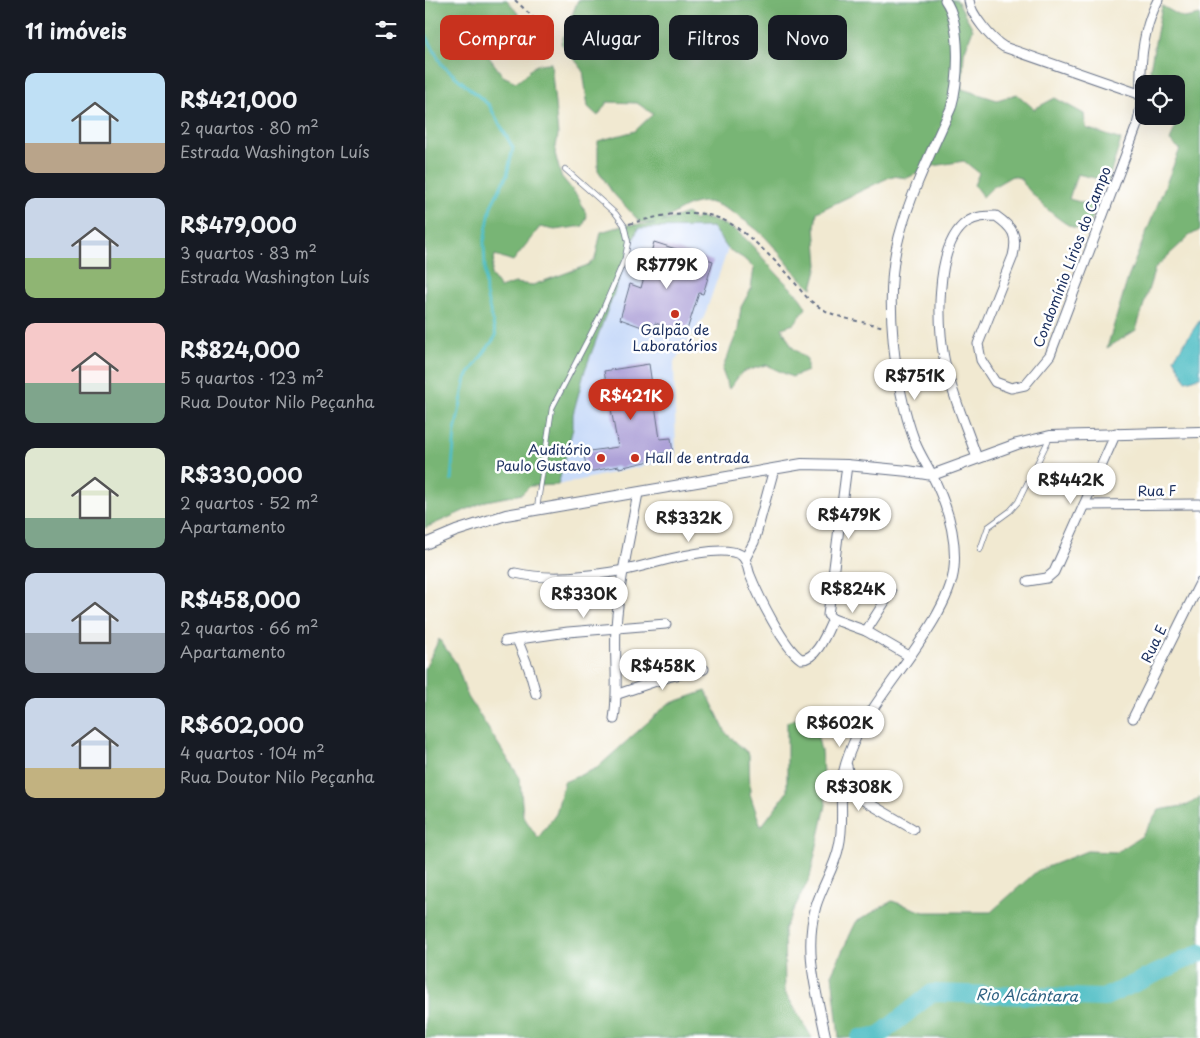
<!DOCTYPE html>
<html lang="pt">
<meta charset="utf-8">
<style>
:root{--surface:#171b24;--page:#20242c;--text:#f1f3f6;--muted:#9ea1a6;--accent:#c8321e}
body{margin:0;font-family:"Playpen Sans",sans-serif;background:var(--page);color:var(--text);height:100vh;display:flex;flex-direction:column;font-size:19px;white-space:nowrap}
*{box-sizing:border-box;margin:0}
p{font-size:16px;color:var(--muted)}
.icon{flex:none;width:28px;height:28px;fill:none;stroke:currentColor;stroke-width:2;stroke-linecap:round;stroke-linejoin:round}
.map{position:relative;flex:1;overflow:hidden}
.side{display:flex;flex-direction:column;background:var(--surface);width:425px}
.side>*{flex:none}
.banner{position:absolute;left:15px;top:15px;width:475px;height:45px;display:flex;gap:10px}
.controls{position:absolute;left:710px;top:75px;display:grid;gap:10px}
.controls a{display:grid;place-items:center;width:50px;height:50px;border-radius:10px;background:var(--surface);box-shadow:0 5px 20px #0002;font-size:25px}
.price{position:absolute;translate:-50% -42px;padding:0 11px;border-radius:18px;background:#fff;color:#222;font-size:16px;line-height:32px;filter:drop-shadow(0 1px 2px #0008)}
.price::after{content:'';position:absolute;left:50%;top:30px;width:15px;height:11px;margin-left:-8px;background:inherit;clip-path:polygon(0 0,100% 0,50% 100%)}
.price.selected{background:var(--accent);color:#fff}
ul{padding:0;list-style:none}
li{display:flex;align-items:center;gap:15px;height:125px;padding:0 25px}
li span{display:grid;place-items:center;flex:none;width:140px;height:100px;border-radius:10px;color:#555}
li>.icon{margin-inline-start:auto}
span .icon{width:60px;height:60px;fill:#fffc;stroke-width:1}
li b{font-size:21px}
h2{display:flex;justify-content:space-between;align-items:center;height:60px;padding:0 25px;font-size:21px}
.chip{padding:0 18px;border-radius:10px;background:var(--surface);box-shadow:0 5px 20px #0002;font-size:18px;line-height:45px}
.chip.selected{background:var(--accent);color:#fff}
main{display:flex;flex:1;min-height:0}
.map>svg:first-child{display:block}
.built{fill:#cadcf9}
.forest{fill:#78b575;stroke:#4a726a}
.water{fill:#50bec5;stroke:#367692}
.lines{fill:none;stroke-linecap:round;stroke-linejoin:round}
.stream{stroke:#50bec5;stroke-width:3}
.river{stroke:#50bec5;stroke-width:18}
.building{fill:#aea2d8}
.service-casing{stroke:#667086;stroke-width:6}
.minor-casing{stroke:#667086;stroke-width:11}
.tertiary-casing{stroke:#667086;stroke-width:12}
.path{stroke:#667086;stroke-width:2;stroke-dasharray:4 4;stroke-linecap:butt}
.service{stroke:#fff;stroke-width:4.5}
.minor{stroke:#fff;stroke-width:9}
.tertiary{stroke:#fff;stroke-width:10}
.poi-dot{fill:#c8321e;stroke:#fff;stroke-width:2}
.labels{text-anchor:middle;stroke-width:5;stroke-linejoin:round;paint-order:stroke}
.street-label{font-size:14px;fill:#1b2f5e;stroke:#fff}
.poi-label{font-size:14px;fill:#1b2f5e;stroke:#fff}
.water-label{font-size:15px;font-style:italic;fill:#2e6182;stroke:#fff}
</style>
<main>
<section class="side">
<h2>11 imóveis<svg class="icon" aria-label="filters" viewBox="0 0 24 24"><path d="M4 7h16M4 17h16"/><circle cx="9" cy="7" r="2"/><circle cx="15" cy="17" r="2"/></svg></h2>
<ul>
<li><span style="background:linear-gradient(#bfe0f5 70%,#b9a48a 0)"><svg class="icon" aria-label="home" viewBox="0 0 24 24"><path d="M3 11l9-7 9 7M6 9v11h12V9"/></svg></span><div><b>R$421,000</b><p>2 quartos · 80 m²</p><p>Estrada Washington Luís</p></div></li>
<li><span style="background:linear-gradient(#c9d6e8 60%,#8fb573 0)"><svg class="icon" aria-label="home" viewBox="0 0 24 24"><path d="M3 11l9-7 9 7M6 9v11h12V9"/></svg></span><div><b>R$479,000</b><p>3 quartos · 83 m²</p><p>Estrada Washington Luís</p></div></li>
<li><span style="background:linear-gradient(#f6c9c9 60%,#7fa58c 0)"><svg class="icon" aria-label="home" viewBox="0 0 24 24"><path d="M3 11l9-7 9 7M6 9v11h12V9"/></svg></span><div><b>R$824,000</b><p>5 quartos · 123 m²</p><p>Rua Doutor Nilo Peçanha</p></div></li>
<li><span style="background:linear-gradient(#dfe7d0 70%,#7fa58c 0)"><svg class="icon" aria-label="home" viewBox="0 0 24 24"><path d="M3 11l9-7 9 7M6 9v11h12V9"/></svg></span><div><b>R$330,000</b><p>2 quartos · 52 m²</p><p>Apartamento</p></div></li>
<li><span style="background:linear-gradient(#c9d6e8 60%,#9aa5b1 0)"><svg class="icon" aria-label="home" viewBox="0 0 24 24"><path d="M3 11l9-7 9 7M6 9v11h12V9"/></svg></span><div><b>R$458,000</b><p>2 quartos · 66 m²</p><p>Apartamento</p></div></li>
<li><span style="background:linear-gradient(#c9d6e8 70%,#c2b280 0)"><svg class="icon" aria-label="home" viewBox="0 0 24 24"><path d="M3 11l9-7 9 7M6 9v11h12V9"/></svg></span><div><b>R$602,000</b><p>4 quartos · 104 m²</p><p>Rua Doutor Nilo Peçanha</p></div></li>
</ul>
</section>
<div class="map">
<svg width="775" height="1038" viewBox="0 0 775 1038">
<rect width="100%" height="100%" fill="#fff"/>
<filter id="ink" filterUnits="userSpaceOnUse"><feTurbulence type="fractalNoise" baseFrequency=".02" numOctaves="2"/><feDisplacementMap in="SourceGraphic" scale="10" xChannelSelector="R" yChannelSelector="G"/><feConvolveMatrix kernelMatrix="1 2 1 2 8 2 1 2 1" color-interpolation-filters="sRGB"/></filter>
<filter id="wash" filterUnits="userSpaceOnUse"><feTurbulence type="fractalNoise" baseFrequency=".0096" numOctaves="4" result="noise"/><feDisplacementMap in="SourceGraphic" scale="20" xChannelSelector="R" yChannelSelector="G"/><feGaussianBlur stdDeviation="1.12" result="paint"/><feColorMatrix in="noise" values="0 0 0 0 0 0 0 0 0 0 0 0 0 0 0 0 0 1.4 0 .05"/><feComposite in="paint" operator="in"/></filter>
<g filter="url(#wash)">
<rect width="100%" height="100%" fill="#f1e9d1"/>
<polygon class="built" points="287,227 303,249 279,317 249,362 251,459 133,485 148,428 147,414 160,370 213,228"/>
<g class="forest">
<path d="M0 0H82L99 21 124 38 118 51 83 39 71 43 64 57 78 76 91 82C108 73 102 63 126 63L133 135 130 153 136 176 154 198 162 216 158 226 130 230 115 227 88 261 70 255 66 275 75 288 90 283 108 285 163 265 170 259 176 232 199 225 230 224 215 222 187 192 173 170V141L210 131 228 114 212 103 182 102 173 116 163 107 158 70 136 43 153 0H532L548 29 539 53 537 89 572 100 592 94 609 109 630 98 659 114 661 128 696 140 683 181 652 174 644 199 670 206 665 228C662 228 657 229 654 229 637 227 603 192 595 178L587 176 568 187 558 197 549 185 554 173 539 161 508 166 482 178 467 176 392 212 390 227 393 265 387 288C368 274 357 254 340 237 329 226 297 203 282 202 266 201 249 213 237 222L262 213 270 221 273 217C319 225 325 246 354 276 365 288 374 294 381 308L369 324 357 328 367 347 382 359V371L367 377 341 365 317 372 304 389 297 370 313 330 316 307 326 289 329 268 318 258 303 249 287 227 213 228 160 370 148 414V428L133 485 105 486 97 494 61 501 0 528Z"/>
<polygon points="737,6 759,18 775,15 775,230 764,236 730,268 711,330 682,348 703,278 755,149 745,141 757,108 751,105 751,84 728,84 725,69"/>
<polygon points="14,639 31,663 43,697 95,778 98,816 113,838 131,814 139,782 172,768 243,704 281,691 301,733 324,754 325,794 336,827 362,792 362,722 387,713 396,751 401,805 385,877 359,929 360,992 387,1038 0,1038 0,669"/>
<polygon points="775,797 775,1038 414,1038 407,973 431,922 467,901 499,912 566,912 612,871 662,851 692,852 717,836 734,810 763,805"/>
</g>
<polygon class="water" points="775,320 775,377 761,381 749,358"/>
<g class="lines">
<polyline class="stream" points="0,33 17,65 64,105 88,148 82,175 66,206 59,242 61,294 71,336 41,378 30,431 26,480"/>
<polyline class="river" points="435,1038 452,1037 507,993 678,998 775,953"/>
</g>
<g id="blocks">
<g class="building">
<polygon points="229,242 288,261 278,294 274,293 261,333 230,323 228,331 195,319 205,284 216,288"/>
<polygon points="224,364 235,439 246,438 248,453 236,453 221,462 194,468 194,466 163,472 158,452 193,447 179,371"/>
</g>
</g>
</g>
<g filter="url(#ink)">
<use href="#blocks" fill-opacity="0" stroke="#667086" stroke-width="1"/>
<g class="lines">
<g class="service-casing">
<g id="service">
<polyline points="112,508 127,408 175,316 200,258 203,242 199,225 191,214 140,169"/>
<polyline points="555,550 563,527 585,511 593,502 625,437"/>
</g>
</g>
<g class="minor-casing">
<g id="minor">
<path d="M544 0C545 14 567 40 579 47L717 95"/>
<path d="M552 458C542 429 530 401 522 371 512 336 508 245 542 222 551 216 561 216 571 216 588 228 593 235 588 256L553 344 556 360 570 382 586 388 600 385 625 355 712 125C718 106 715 90 716 71 717 45 721 23 733 0"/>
<polyline points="422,465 403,615 408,619 441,631"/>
<polyline points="659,505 775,504"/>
<polyline points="320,559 329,542 349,469"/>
<path d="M90 573C125 581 164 576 200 570 226 565 293 542 316 555 323 560 322 568 325 575 333 595 359 648 376 659 392 660 402 632 408 619"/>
<polyline points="603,581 622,578 629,572 691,433"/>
<polyline points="466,592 441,631 484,656"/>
<polyline points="92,639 104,669 111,694"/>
<polyline points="80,641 143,632 241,624"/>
<polyline points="193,694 246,676 279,669"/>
<polyline points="708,718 775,583"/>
<path d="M189 719C194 688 189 658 191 627 194 582 205 537 213 493"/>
<polyline points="422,766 425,782 433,797 488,829"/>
<path d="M401 1038C392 994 378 950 391 906 397 886 410 867 414 846 419 825 415 803 417 782 418 767 426 748 432 735 455 689 525 617 529 568 532 535 521 502 506 473 501 463 494 453 490 442 469 386 458 295 474 237 486 192 507 150 526 108 534 81 537 24 520 0"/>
</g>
</g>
<g class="tertiary-casing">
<polyline id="tertiary" points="0,544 31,531 81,515 377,464 422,465 483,471 507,475 592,444 625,436 775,432"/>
</g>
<g class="path">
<polyline points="90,0 119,28"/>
<path d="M204 224C288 200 304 215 362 273 371 283 379 297 390 304 409 319 436 321 459 327"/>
</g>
<use href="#service" class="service"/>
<use href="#minor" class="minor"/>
<use href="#tertiary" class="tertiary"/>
</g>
</g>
<g class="poi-dot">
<circle cx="250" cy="314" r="5"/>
<circle cx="176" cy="458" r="5"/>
<circle cx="210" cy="458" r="5"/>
</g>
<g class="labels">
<g class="street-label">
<text transform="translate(647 257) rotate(-69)" y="5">Condomínio Lírios do Campo</text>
<text transform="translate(732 491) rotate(-1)" y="5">Rua F</text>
<text transform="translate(729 644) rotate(-64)" y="5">Rua E</text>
</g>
<g class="poi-label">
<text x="250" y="335">Galpão de<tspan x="250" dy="16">Laboratórios</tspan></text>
<text x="166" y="455" text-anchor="end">Auditório<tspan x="166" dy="16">Paulo Gustavo</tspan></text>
<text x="220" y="463" text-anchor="start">Hall de entrada</text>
</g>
<g class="water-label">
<text transform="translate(602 996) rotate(1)" y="5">Rio Alcântara</text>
</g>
</g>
</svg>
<div class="controls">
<a><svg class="icon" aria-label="locate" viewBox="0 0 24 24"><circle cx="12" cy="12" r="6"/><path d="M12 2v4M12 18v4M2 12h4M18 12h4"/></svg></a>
</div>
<b class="price" style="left:242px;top:290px">R$779K</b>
<b class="price" style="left:490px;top:401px">R$751K</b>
<b class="price selected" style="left:206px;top:421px">R$421K</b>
<b class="price" style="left:646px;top:505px">R$442K</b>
<b class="price" style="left:424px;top:540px">R$479K</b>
<b class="price" style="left:264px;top:543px">R$332K</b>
<b class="price" style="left:428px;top:614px">R$824K</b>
<b class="price" style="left:159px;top:619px">R$330K</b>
<b class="price" style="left:238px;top:691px">R$458K</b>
<b class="price" style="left:415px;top:748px">R$602K</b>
<b class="price" style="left:434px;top:812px">R$308K</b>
<div class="banner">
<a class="chip selected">Comprar</a>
<a class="chip">Alugar</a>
<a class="chip">Filtros</a>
<a class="chip">Novo</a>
</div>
</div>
</main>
